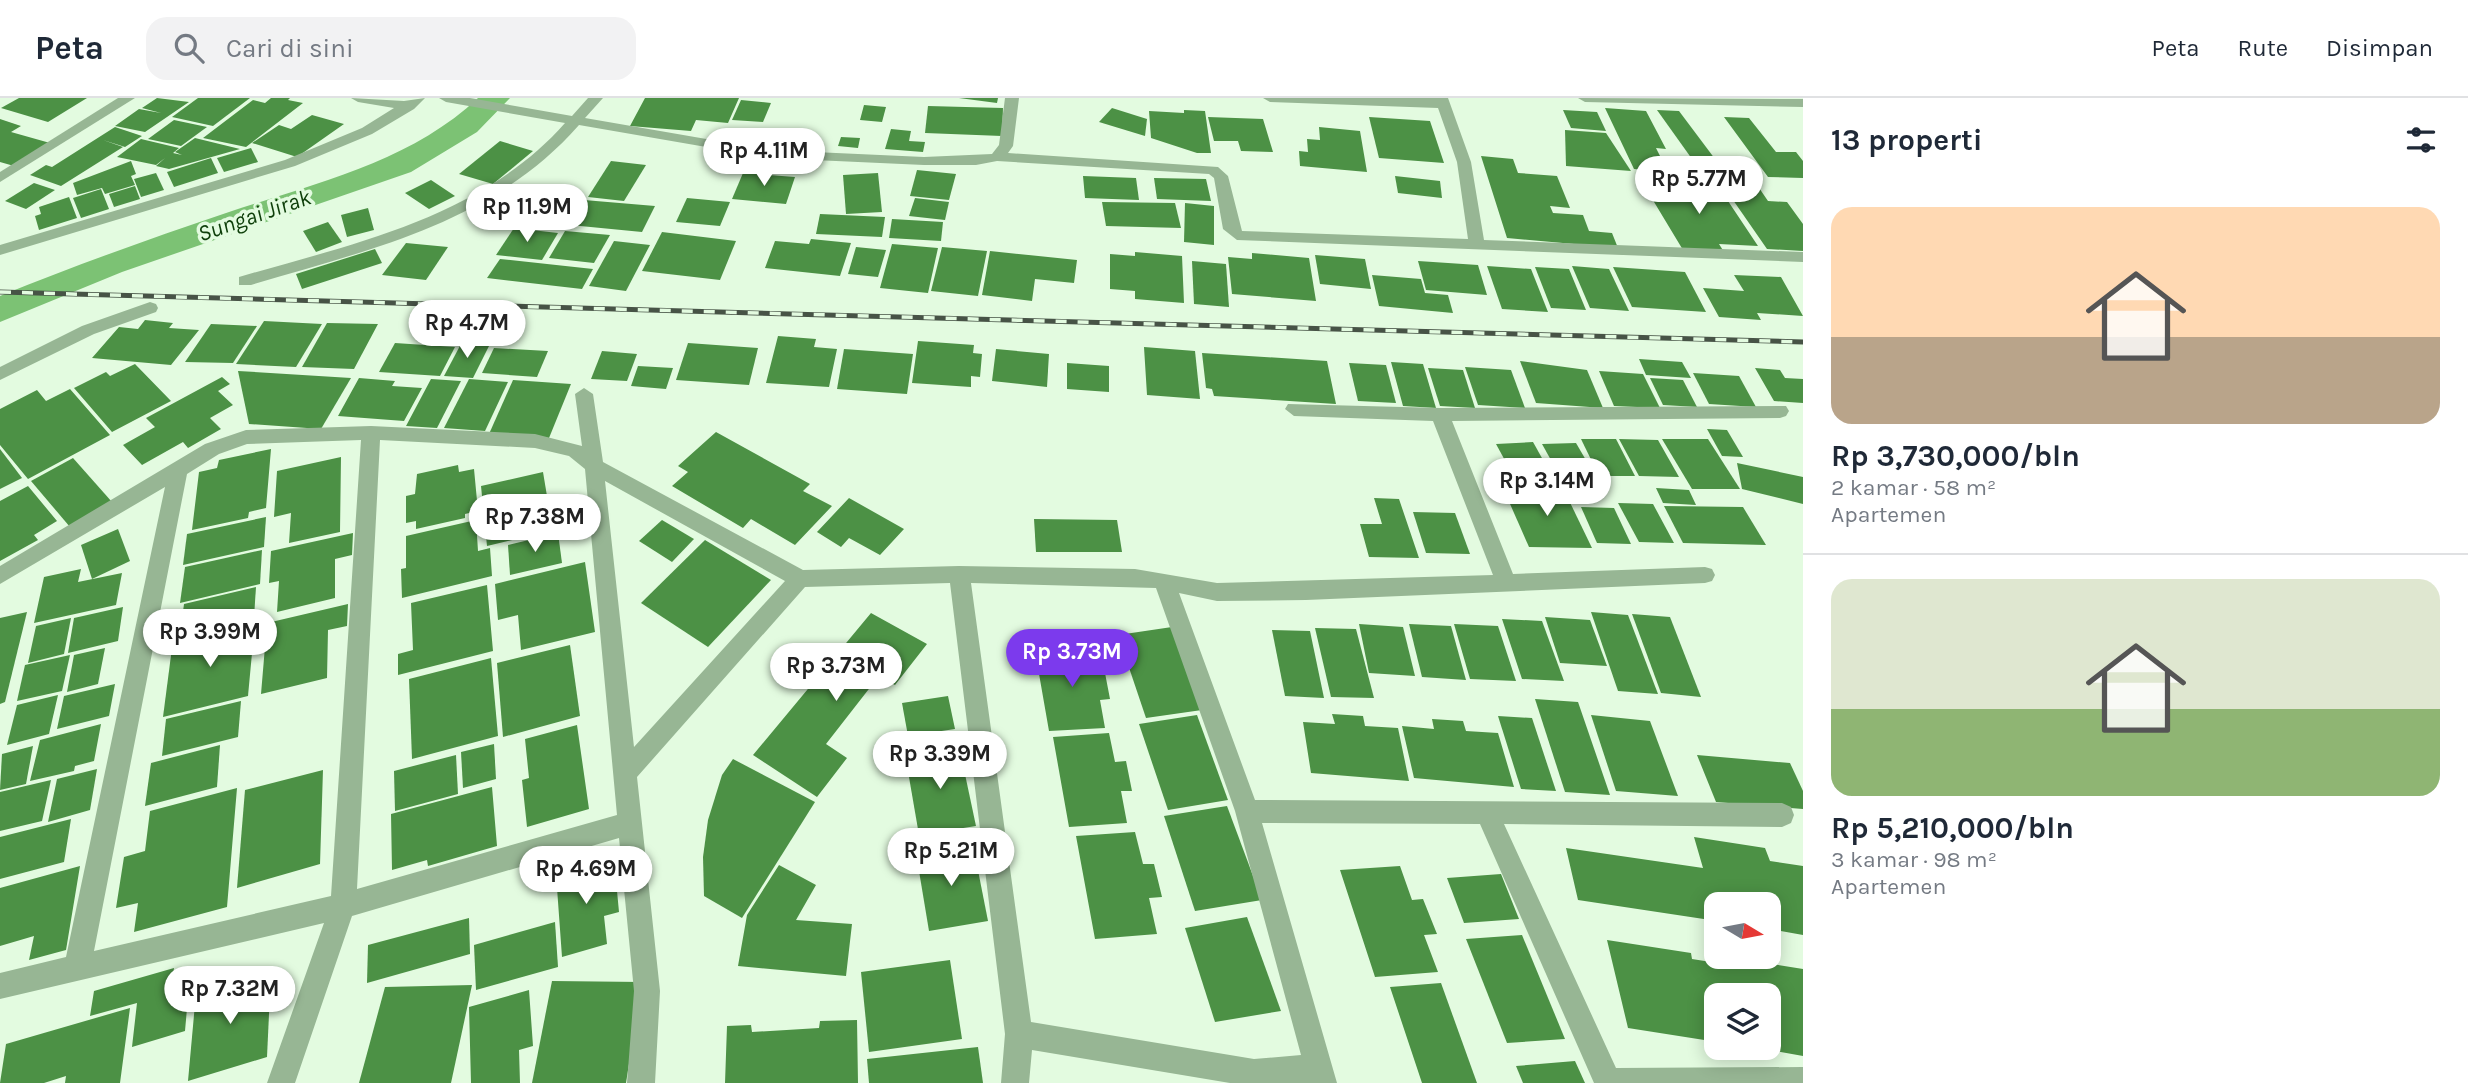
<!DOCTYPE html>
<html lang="id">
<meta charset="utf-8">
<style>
:root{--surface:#fff;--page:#f2f2f3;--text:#1f2937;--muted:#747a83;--line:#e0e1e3;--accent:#7c3aed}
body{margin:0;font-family:Karla,sans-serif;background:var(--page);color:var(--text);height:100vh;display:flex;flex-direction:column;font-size:26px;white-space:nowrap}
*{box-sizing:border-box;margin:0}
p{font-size:23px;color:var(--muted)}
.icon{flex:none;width:38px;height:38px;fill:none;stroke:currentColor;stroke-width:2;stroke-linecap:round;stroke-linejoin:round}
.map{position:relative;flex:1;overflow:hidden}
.panel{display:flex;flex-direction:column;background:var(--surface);width:665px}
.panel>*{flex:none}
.needle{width:46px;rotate:100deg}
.tools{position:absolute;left:1704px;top:794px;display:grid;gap:14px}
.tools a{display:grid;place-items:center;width:77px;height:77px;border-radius:14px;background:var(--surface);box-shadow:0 4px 18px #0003;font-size:35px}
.price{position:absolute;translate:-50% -60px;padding:0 16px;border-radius:24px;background:#fff;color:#222;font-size:23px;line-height:46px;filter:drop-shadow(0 2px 4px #0008)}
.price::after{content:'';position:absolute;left:50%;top:42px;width:21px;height:16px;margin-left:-10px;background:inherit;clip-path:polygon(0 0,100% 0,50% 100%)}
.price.selected{background:var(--accent);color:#fff}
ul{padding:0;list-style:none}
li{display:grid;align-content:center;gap:14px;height:371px;padding:0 28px}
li+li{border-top:2px solid var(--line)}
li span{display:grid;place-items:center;height:217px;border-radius:21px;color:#555}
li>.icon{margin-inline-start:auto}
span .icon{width:126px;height:126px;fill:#fffc;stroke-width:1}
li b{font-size:30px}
h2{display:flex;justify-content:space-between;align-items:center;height:84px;padding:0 28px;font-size:30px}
header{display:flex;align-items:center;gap:42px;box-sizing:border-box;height:98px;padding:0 35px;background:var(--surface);border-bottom:2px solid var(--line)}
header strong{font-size:33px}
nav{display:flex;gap:38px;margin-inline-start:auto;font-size:24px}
.search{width:490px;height:63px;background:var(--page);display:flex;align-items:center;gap:18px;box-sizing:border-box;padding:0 24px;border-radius:21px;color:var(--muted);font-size:26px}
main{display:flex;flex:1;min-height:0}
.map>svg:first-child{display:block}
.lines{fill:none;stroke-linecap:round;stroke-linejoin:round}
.canal{fill:#7cc274;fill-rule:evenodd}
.building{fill:#4c9145}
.minor{fill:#97b694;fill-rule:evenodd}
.rail-casing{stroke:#475346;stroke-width:5}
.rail{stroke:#e3fbe0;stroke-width:3.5;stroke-dasharray:11;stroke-linecap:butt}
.labels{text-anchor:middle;stroke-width:7;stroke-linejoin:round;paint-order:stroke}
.far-water-label{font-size:23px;font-style:italic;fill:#0d3e09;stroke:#e3fbe0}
</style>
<header>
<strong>Peta</strong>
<div class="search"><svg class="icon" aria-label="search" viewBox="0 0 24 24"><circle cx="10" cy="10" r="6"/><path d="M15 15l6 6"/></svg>Cari di sini</div>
<nav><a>Peta</a><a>Rute</a><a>Disimpan</a></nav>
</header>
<main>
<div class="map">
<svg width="1803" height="985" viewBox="0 0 1803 985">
<rect width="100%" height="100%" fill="#e3fbe0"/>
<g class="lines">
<path class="canal" d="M478 0H510L477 34 411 74 122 174 0 224V198C76 167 152 140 229 114 316 85 410 64 478 0Z"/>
</g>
<g class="building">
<polygon points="19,0 87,0 48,24 1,10"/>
<polygon points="157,0 189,4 145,34 115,28 139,11 161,15 142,10"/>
<polygon points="198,0 250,0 213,28 172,19"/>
<polygon points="271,0 290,0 288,2 303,5 246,49 203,40 253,2 265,5"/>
<polygon points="645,0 739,0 728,25 696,22 691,33 630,28"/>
<polygon points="959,0 998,0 997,5"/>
<polygon points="741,2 771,5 763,24 732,22"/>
<polygon points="864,7 886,9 882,24 860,22"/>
<polygon points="928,8 1003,10 1002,38 925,35"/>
<polygon points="1112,10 1147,21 1145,38 1099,24"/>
<polygon points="1605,10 1646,13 1666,51 1656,50 1668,74 1634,71"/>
<polygon points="1184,12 1205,13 1211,55 1197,55 1151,40 1149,13 1184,15"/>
<polygon points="1563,12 1597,14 1606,33 1571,30"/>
<polygon points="1657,12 1679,13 1715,61 1692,61"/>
<polygon points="312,17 344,26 297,59 252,45 279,27 291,31"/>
<polygon points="1208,19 1263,21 1273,54 1241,53 1238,43 1214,43"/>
<polygon points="1369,19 1430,23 1444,65 1379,60"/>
<polygon points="1724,19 1749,20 1776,54 1796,54 1803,63 1803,80 1768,79"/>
<polygon points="0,21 21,28 11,34 50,45 14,68 0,64"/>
<polygon points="174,22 207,29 181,48 148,41"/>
<polygon points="115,29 142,38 125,49 103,42 123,49 61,88 30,77 46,67 52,69"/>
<polygon points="1319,29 1360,33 1367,74 1300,68 1299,53 1308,54 1307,41 1320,42"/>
<polygon points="891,31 911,33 909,43 925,44 923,54 885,51"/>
<polygon points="1565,32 1606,35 1631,73 1566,68"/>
<polygon points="841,39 860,40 858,50 838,48"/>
<polygon points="195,40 240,51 169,71 156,68 165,60 156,67 117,59 141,41 179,50 173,55 182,57 175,54"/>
<polygon points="500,43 533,53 493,86 459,76"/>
<polygon points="251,50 258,64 224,74 217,60"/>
<polygon points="1481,58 1513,61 1518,75 1557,78 1570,110 1550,108 1553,115 1583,117 1589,133 1612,135 1618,150 1507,140"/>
<polygon points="211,60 218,75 174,89 167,74"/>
<polygon points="131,63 136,76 131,78 135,87 105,96 102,90 77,97 73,85"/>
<polygon points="611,63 646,67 624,103 588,99"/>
<polygon points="917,72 956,76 949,102 910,98"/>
<polygon points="156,75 164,92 141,99 134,81"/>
<polygon points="743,75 795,79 786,106 732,101"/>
<polygon points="878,75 882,114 846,116 843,77"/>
<polygon points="1083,78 1136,80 1139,102 1085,100"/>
<polygon points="1395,78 1440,83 1442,100 1398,95"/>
<polygon points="1154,80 1206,81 1211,103 1157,101"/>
<polygon points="431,82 455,98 429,111 405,95"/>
<polygon points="1726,83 1755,84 1768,103 1787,104 1803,126 1803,153 1767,151 1733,102 1739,102"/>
<polygon points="1642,84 1718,88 1758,148 1719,146 1724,154 1683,152"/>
<polygon points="34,85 55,92 26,111 5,103"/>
<polygon points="135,88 140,101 114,109 109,96"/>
<polygon points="101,91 109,111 81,120 73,100"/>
<polygon points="69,99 77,120 39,132 35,118 41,116 39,109"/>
<polygon points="687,100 730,104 720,128 676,124"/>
<polygon points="915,100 949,104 945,122 909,118"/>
<polygon points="584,102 655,108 642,134 570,127"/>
<polygon points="1102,104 1175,105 1181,130 1106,128"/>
<polygon points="1185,105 1214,108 1214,147 1184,144"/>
<polygon points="368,110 374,132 347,139 341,117"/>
<polygon points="820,116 885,119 882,139 816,136"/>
<polygon points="892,121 943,124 941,143 889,140"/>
<polygon points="328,124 342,144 316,154 303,133"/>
<polygon points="514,130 558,135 542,162 496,157"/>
<polygon points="565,133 610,137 594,165 549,160"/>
<polygon points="662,134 736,143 720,182 642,173"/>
<polygon points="811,141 851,145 840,178 765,170 775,143 809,146"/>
<polygon points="614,143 650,147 626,193 589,188"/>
<polygon points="406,145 448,149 426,182 382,177"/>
<polygon points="892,146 938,150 928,195 880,190"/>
<polygon points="856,149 886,152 878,179 848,176"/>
<polygon points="942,149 987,153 978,198 931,193"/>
<polygon points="375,151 382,165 302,191 296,176"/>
<polygon points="990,153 1077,162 1074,185 1035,181 1032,203 982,197"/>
<polygon points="1135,154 1182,158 1184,205 1135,201 1135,193 1110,191 1110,156 1135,158"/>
<polygon points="1252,155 1309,160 1316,203 1232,196 1228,159 1252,161"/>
<polygon points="1315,157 1365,161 1371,191 1320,186"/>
<polygon points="500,161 593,171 582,191 487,180"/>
<polygon points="1192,163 1226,166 1229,209 1194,206"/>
<polygon points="1418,163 1478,167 1487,197 1426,192"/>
<polygon points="1487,168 1531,171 1548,214 1502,211"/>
<polygon points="1572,168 1609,171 1629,213 1590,210"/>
<polygon points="1535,169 1569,171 1586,212 1551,210"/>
<polygon points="1613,169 1685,174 1706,214 1632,209"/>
<polygon points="1372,177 1421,181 1425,195 1448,197 1453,215 1379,208"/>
<polygon points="1734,177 1781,179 1803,218 1757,215 1761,222 1719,219 1703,190 1744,193"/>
<polygon points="145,222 173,225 169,230 199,232 171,267 92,260 119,229 138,231"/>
<polygon points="264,223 322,226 296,269 236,266"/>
<polygon points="327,225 378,226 354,271 302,269"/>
<polygon points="211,226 257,228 233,265 185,264"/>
<polygon points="778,238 816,241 814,249 837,251 829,289 766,285"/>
<polygon points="918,243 974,247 973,255 982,256 980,279 971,278 971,289 912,285"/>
<polygon points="462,244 490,246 473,280 444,278"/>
<polygon points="395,245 455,249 440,278 379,274"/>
<polygon points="688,245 758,250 749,287 676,282"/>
<polygon points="1144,249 1195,253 1200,301 1147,297"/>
<polygon points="494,250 548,253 537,279 482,275"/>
<polygon points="844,251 913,256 907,296 837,291"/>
<polygon points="996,251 1049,256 1047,289 992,283"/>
<polygon points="602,253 637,256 627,283 591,281"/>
<polygon points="1202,255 1327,263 1336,306 1214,298 1212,291 1206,290"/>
<polygon points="1639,261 1682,264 1691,280 1646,277"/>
<polygon points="1520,263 1587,272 1603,310 1536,305"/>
<polygon points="1391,264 1423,266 1436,310 1403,308"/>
<polygon points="1067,265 1109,268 1109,294 1067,291"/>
<polygon points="1349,265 1386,267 1396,305 1358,303"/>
<polygon points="135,266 171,303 112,334 74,290 106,274 110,278"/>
<polygon points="638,268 673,270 666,291 631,288"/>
<polygon points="1465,269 1511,272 1525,310 1478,307"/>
<polygon points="1428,270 1463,272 1475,310 1440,308"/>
<polygon points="1755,270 1780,272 1785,280 1803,281 1803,305 1774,303"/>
<polygon points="238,273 351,280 321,331 249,326"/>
<polygon points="1599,273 1643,276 1660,310 1614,308"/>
<polygon points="1693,275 1739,278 1756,309 1709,306"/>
<polygon points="222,279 230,286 218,293 233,307 210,320 221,331 188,350 183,344 142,367 123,347 155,329 146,320"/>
<polygon points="359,280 395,283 392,288 422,290 404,323 338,318"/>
<polygon points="1650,280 1683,282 1697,309 1663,307"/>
<polygon points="431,281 461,283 437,330 406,328"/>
<polygon points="469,281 508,284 485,333 444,330"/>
<polygon points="513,282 571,286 549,340 489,336"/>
<polygon points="70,291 110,337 28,381 0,347 0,311 37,292 46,303"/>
<polygon points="1707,331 1727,332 1743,359 1722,358"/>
<polygon points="716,334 810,386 803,393 832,408 795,447 751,421 743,430 672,388 688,374 678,368"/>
<polygon points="1581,341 1616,341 1635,378 1599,378"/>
<polygon points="1619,341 1658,342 1679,379 1639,378"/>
<polygon points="1662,341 1708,341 1740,391 1692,391"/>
<polygon points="1533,344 1552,378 1514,379 1496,346"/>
<polygon points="1576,345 1601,388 1566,389 1542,346"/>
<polygon points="0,351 22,380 0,391"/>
<polygon points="271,351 266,410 249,414 248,420 192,432 199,374 217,370 219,362"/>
<polygon points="341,359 340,434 289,445 291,415 274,419 277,373"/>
<polygon points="73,360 112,404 70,429 31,383"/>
<polygon points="1737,365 1803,379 1803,406 1742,391"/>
<polygon points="458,367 459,374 474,371 478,413 465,416 465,420 416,431 416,423 406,425 406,398 415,396 417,376"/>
<polygon points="543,374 548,404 560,402 564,430 487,448 481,388"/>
<polygon points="28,388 57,423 34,437 38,442 0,463 0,403"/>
<polygon points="1503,390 1563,390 1592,450 1529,449"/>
<polygon points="1656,390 1689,392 1696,407 1663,405"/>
<polygon points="849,400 904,431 880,457 849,440 841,449 817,434"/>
<polygon points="1374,400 1399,401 1419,460 1369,459 1360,426 1382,426"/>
<polygon points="1618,405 1653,406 1674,445 1639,444"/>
<polygon points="1664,408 1743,409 1766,447 1683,445"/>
<polygon points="1581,409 1614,410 1631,446 1597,445"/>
<polygon points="1413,414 1455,415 1470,456 1426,455"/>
<polygon points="266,419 264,449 183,467 187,436"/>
<polygon points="1034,421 1117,422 1122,454 1036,454"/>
<polygon points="476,422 478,453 490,450 492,478 402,500 401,471 406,470 406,438"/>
<polygon points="662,422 694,441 672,464 639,443"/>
<polygon points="118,431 130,463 92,481 81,447"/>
<polygon points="353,435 352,457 335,461 335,500 277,514 279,483 269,485 271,453"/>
<polygon points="558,435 562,465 510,477 508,447"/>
<polygon points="705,442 771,482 708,549 641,505"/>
<polygon points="262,452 260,486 180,505 185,469"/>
<polygon points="585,464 595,534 521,552 518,517 498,522 495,486"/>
<polygon points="81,471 78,484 122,475 116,507 34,525 44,479"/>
<polygon points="487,487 493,553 398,577 398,556 413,552 411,505"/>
<polygon points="256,489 254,519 180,536 184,506"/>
<polygon points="348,506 347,528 328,532 327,580 261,596 267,525"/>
<polygon points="123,509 118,543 68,555 74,520"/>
<polygon points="27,514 5,604 0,606 0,520"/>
<polygon points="1591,514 1628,517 1658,596 1618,593"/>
<polygon points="871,515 927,546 895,587 879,578 826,646 847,660 817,699 753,657"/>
<polygon points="1632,516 1670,519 1701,599 1661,595"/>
<polygon points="1545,519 1590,522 1607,568 1560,565"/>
<polygon points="71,520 64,556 28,565 36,528"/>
<polygon points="1502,521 1542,523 1564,583 1522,581"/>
<polygon points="255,523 248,598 163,619 173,542"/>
<polygon points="1359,526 1403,529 1415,578 1369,575"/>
<polygon points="1409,526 1451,528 1466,582 1422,579"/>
<polygon points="1454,526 1498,528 1516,583 1470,581"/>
<polygon points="1172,529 1202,612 1146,620 1118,537"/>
<polygon points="1315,530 1356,531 1374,600 1331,599"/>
<polygon points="1272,532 1310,533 1324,600 1285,598"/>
<polygon points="570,547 580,618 503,639 497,565"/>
<polygon points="1089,549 1094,575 1105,575 1110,601 1100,602 1105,630 1049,633 1035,553"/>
<polygon points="105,550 98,586 67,594 74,557"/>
<polygon points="70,557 62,593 17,603 25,567"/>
<polygon points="491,560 498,638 412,661 409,581"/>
<polygon points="115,586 109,618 57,631 64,598"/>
<polygon points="58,597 49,636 7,647 17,607"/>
<polygon points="948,598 955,631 908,638 902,605"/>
<polygon points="1535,601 1578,604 1610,697 1565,694"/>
<polygon points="241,603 238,639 162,658 166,621"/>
<polygon points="1332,616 1363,618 1365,628 1398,630 1409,683 1311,675 1303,624 1335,626"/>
<polygon points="1197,617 1228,702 1168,712 1139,626"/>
<polygon points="1591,617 1650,623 1678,698 1616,693"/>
<polygon points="1498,618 1532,620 1556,693 1521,691"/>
<polygon points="1432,621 1463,623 1466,633 1498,635 1514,689 1414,680 1402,628 1434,631"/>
<polygon points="101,626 94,663 75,668 74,673 30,683 40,642"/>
<polygon points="577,627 589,711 527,729 522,682 529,680 525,641"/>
<polygon points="1109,635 1115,664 1126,663 1132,693 1121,693 1127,725 1069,729 1053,639"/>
<polygon points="494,646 496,681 463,690 461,654"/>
<polygon points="220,647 217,689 145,708 151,665"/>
<polygon points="33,648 26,686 0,692 2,656"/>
<polygon points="959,648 976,728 919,737 905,656"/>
<polygon points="456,657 458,696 395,713 394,673"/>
<polygon points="1697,657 1790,665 1803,693 1803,711 1716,704"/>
<polygon points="733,661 815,704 742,820 704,798 703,759 708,722 722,677"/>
<polygon points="97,671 90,712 48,724 57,681"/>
<polygon points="323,672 320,766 237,790 245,692"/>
<polygon points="51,682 42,723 0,733 0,694"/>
<polygon points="492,689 497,748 428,768 427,762 392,772 391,716"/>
<polygon points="237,690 227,809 134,834 138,805 116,810 124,759 145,753 150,713"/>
<polygon points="1227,708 1262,802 1195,813 1164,718"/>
<polygon points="71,721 64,764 0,781 0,739"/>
<polygon points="1135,734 1143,766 1154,766 1162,799 1149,800 1157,836 1095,841 1076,738"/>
<polygon points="1694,739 1765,750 1770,763 1803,768 1803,837 1769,831 1769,807 1717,807 1717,823 1578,802 1566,750 1703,770"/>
<polygon points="973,747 988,823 929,833 916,755"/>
<polygon points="614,761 619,814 604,818 607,846 562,859 556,776"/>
<polygon points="779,767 816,787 796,822 852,826 846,878 738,868 747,817"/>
<polygon points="80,768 66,852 29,862 34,838 0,848 0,790"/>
<polygon points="1400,768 1412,802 1423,801 1437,836 1424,837 1438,874 1375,879 1340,772"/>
<polygon points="1501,776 1519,821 1464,825 1447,780"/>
<polygon points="1247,819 1281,913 1215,924 1185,830"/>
<polygon points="469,820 470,856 367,885 368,847"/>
<polygon points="555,824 558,869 476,892 474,847"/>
<polygon points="1522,837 1565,941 1507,945 1466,841"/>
<polygon points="1607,842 1691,855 1692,861 1730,867 1728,859 1803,871 1803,958 1769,952 1769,898 1717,898 1717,944 1628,930"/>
<polygon points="950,862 962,941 869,954 861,874"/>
<polygon points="174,870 171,893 189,888 185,933 132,949 137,905 90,918 94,893"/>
<polygon points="271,873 267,959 188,983 196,895"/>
<polygon points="552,883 642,884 626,985 532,985"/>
<polygon points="1441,885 1477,985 1422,985 1390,889"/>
<polygon points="472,887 451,985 359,985 385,889"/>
<polygon points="529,892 533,948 519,952 520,985 471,985 469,909"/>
<polygon points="130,910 120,985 65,985 66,978 44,985 0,985 6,946"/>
<polygon points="857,922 858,985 725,985 727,928 751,927 752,934 819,930 820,923"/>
<polygon points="978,949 983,985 869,985 867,961"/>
<polygon points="1575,963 1585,985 1523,985 1516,968"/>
</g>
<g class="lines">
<g class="minor">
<polygon points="118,0 135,0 0,84 0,74"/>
<polygon points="351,0 404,3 425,0 414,11 372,36 295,68 0,157 0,147 285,62 362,30 394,10 358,4"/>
<path d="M439 0H470L572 18 588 0H603L585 20 770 52 924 59 992 56 999 47 1005 0H1019L1013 48 1008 55 1218 69 1228 78 1242 133 1468 141 1457 64 1438 10 1270 4 1263 0H1448L1471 64 1484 142 1803 154V164L1237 142 1223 131 1214 80 1209 76 997 63 976 67H924L770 60 579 27C493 125 371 151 251 187H239V179C356 145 482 119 565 25L446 4Z"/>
<polygon points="1578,0 1803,1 1803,9 1585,4"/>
<polygon points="150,204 156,206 158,210 156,214 94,236 0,282 0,269 82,228"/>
<path d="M584 290 593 296 603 364 803 472 959 468 1135 471 1217 485 1493 477 1433 323 1294 318 1285 311 1288 306 1440 310 1786 308 1789 313 1786 318 1780 320 1452 323 1513 476 1705 469 1712 471 1715 477 1712 483 1705 485 1306 502 1217 503 1179 495 1255 702 1782 705 1791 709 1794 717 1791 725 1782 729 1504 726 1616 970 1803 969V985H1594L1480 726 1262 725 1337 985H1230L1032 952 1029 985H1001L1005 936 950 485 805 489 637 679 660 893 655 985H627L634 893 619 740 352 818 295 985H267L324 825 0 901V875L66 859 165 389 0 486V468L205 346 246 332 371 328 535 336 582 348 575 296ZM361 342 331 798 94 853 187 376 219 356 247 346ZM380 342 535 350 569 358 585 371 617 717 357 791ZM605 383 785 483 634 649ZM971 485 1156 490 1235 713 1301 957 1254 961 1031 924Z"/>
</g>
<g class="rail-casing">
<polyline id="rail" points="0,194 1803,244"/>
</g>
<use href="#rail" class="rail"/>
</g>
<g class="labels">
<g class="far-water-label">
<text transform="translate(254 117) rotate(-19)" y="8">Sungai Jirak</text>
</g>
</g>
</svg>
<div class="tools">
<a><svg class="needle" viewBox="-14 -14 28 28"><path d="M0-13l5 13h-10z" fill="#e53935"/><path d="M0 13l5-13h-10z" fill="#747a83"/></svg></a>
<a><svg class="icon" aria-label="layers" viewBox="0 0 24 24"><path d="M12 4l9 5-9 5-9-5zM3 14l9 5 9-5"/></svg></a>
</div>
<b class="price" style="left:764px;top:90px">Rp 4.11M</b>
<b class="price" style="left:1699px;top:118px">Rp 5.77M</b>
<b class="price" style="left:527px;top:146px">Rp 11.9M</b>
<b class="price" style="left:467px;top:262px">Rp 4.7M</b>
<b class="price" style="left:1547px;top:420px">Rp 3.14M</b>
<b class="price" style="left:535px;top:456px">Rp 7.38M</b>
<b class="price" style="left:210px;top:571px">Rp 3.99M</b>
<b class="price selected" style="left:1072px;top:591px">Rp 3.73M</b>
<b class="price" style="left:836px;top:605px">Rp 3.73M</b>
<b class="price" style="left:940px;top:693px">Rp 3.39M</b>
<b class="price" style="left:951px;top:790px">Rp 5.21M</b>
<b class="price" style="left:586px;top:808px">Rp 4.69M</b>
<b class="price" style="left:230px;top:928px">Rp 7.32M</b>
</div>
<section class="panel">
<h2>13 properti<svg class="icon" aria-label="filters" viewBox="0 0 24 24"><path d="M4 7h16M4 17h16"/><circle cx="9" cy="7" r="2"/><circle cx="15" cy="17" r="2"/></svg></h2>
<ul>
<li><span style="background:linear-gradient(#ffd9b3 60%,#b9a48a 0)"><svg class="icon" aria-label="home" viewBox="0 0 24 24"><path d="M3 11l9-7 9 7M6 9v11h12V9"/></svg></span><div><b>Rp 3,730,000/bln</b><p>2 kamar · 58 m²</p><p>Apartemen</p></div></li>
<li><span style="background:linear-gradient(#dfe7d0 60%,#8fb573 0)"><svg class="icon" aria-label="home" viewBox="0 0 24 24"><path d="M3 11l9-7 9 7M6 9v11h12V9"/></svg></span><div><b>Rp 5,210,000/bln</b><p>3 kamar · 98 m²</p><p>Apartemen</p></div></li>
</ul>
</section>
</main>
